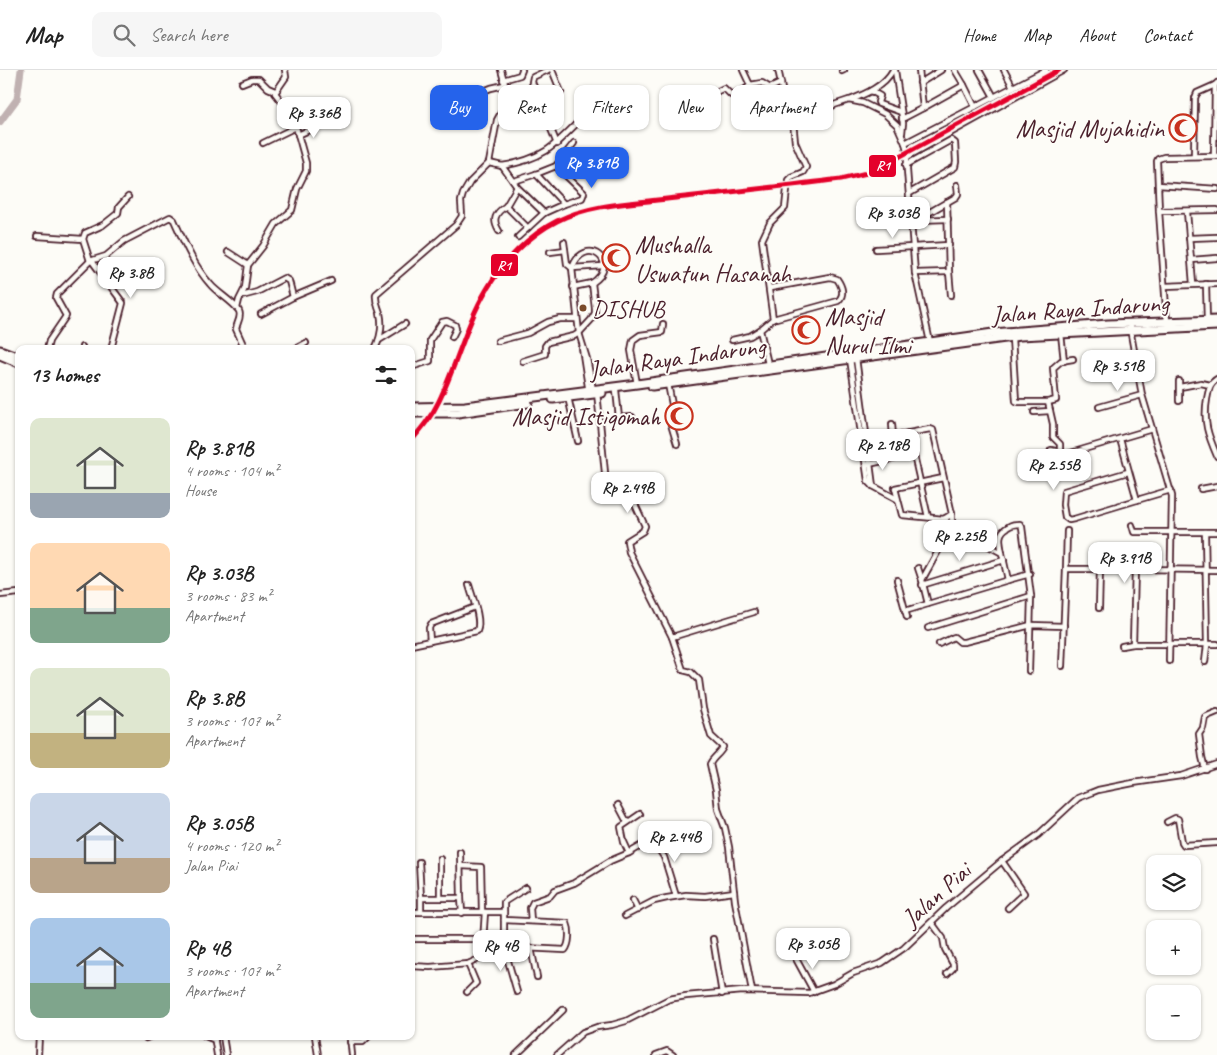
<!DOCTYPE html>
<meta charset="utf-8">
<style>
:root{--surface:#fff;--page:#f6f6f6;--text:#222;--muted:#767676;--line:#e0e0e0;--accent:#2563eb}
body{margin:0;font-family:Caveat,sans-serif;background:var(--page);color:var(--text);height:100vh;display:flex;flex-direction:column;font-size:19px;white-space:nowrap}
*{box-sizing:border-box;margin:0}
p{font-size:16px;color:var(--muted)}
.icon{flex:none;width:28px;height:28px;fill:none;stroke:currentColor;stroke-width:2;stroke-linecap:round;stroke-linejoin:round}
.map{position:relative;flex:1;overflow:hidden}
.drawer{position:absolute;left:15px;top:275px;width:400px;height:695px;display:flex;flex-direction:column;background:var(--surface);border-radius:10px;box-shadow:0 1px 4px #0004}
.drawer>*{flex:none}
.guide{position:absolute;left:430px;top:15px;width:475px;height:45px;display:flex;gap:10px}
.controls{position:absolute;left:1146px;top:785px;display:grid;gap:10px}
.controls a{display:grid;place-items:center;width:55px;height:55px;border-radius:10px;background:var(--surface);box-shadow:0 1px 4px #0004;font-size:25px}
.price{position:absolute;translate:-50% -42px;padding:0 11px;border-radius:10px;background:#fff;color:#222;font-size:16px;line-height:32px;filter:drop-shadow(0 1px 2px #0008)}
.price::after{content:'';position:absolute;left:50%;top:30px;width:15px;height:11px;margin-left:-8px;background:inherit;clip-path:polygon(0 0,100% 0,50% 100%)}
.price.current{background:var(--accent);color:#fff}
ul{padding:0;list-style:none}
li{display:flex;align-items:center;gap:15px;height:125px;padding:0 15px}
li span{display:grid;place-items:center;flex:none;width:140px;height:100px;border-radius:10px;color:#555}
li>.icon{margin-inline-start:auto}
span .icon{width:60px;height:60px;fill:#fffc;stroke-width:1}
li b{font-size:21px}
h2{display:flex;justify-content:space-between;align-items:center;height:60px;padding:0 15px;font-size:21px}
.chip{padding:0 18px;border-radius:10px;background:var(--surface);box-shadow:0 1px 4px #0004;font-size:18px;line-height:45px}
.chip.current{background:var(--accent);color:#fff}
header{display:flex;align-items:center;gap:30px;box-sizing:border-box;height:70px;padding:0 25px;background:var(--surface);border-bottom:1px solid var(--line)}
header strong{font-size:24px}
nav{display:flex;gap:28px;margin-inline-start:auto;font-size:18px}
.search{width:350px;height:45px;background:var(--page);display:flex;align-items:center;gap:12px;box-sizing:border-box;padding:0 18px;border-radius:10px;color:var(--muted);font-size:19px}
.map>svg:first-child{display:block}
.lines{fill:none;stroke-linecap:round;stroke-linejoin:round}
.river{stroke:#c0b1b1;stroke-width:7}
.minor-casing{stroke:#4a1f2b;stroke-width:8}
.highway-casing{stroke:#4a1f2b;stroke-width:11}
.minor{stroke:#fdfcf7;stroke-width:4.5}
.highway{stroke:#fdfcf7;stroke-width:7}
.rail-1-casing{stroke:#fdfcf7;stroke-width:9}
.rail-1{stroke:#e4002b;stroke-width:5}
.bus-dot{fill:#7a4b2a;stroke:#fdfcf7;stroke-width:2}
.labels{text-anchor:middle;stroke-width:4;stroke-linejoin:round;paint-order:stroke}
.bus-label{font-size:24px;fill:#4a1f2b;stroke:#fdfcf7;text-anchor:start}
.poi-label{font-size:25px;fill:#4a1f2b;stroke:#fdfcf7;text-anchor:end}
.street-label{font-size:25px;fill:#4a1f2b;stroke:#fdfcf7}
.line-badge{stroke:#fdfcf7;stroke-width:2}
.badge-label{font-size:14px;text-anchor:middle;font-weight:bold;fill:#fff}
</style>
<header>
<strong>Map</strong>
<div class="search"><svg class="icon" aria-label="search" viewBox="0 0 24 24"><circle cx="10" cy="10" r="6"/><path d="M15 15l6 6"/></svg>Search here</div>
<nav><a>Home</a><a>Map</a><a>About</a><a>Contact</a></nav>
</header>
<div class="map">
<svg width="1217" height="985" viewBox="0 0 1217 985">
<rect width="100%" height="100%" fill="#fdfcf7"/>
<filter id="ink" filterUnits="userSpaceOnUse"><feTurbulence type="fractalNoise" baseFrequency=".02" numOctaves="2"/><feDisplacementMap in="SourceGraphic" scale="10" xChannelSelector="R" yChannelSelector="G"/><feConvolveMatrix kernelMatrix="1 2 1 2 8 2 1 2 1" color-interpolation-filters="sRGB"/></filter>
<g filter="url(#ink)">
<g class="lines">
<polyline class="river" points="0,52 17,29 21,0"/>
<g class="minor-casing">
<g id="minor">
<polyline points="548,0 533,7 532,12 557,74"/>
<polyline points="552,0 561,22"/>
<polyline points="743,0 750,15 762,13 770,18 781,13"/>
<path d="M778 0C783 17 782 37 793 52L799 51 834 35 849 30 863 33 885 44 897 55 905 73 907 80V100L915 203 930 272"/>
<polyline points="895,0 903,53 902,63"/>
<polyline points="979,0 994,27"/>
<polyline points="1004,0 1013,17"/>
<polyline points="842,1 844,0"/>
<polyline points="503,10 520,5 522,0"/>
<polyline points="242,13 252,9 259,9 268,18 275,21"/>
<polyline points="920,13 941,0"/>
<polyline points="964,15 975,37"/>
<polyline points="871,21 880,26 878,32 879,34 901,42"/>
<polyline points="476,24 491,18 504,15"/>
<path d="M850 30C866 24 884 16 893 0"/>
<polyline points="694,33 724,18 731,25 744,20 751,15"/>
<polyline points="923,38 964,15 955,0"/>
<polyline points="902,49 923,38 919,0"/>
<polyline points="298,65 311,59 315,53 320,50 328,41 343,36"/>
<polyline points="263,73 296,57"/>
<polyline points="905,73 1046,0"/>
<polyline points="1194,86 1195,28 1197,23 1215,15"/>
<polyline points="1214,86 1215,15 1217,13"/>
<polyline points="1217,86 1164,87 1158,89 1157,91 1158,115 1217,119"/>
<polyline points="907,87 1064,0"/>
<polyline points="489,93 502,96 517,117 544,143 564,134 536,104"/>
<polyline points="906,95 951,70 955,73 956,92 955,97 910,123"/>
<path d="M502 96C542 89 553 78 580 50"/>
<polyline points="556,96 584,123 582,128 564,134"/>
<polyline points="514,111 536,104 556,96 574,73"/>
<polyline points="1158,115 1159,141"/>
<polyline points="947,132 949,202 951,225"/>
<polyline points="506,136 517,117"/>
<polyline points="1187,142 1191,190 1217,188"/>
<polyline points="916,150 956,127 958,124 957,115"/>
<polyline points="917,150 948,149"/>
<path d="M499 161C492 150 495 143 506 136L528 158"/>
<polyline points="37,166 83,169"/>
<polyline points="518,167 544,143"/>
<polyline points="1189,168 1217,167"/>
<polyline points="564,172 567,194 572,198 579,263 587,289 593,320"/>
<polyline points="876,179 949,175"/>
<polyline points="228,182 248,195"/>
<polyline points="550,182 565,180"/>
<polyline points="1191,190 1193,214"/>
<polyline points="90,191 83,169 85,163 103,155 118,143 119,137 128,127"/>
<polyline points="92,191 123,233 111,279"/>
<path d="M572 198C585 163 623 193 592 213"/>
<polyline points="572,198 603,196"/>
<polyline points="915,203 949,202"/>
<polyline points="1206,214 1207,251"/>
<polyline points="1165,216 1217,214"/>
<path d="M770 218 830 207 837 209C842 216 845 225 838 231L773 249"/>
<polyline points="242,226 257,222 284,208 289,211 293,227"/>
<polyline points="237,238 239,230 245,218 248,195 263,176 276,154 292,140 297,119 306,101 306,93 293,46 275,23 286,7 285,0"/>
<polyline points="261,244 293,227 331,211"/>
<polyline points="1167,252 1159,141 1217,140"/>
<polyline points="1129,253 1142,325 1172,426 1169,591"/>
<polyline points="1061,264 1064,291"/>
<polyline points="1012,268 1016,331 1019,332 1048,332 1053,354 1053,367 1060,374 1060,382 1051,380 1045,396 1024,393 1022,396"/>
<polyline points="379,270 405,254"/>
<polyline points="732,270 750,266 760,260"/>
<polyline points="498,271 528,263 548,252 560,249 577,249"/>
<polyline points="582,278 589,323"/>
<path d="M47 279 49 271 66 246 56 228 57 224 90 191 106 186 124 171 170 147 174 150C184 172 194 196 210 214 217 223 234 232 239 241 242 247 237 252 236 259L245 279"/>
<polyline points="82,279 82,277"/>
<polyline points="295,279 306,273"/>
<path d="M375 279C381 267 383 256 380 243 378 236 375 232 376 224L456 155 462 146 461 131 463 124 470 112 489 93 497 50 507 32 508 25 501 0"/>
<polyline points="856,288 873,416"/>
<polyline points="850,289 868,411 873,416 897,429"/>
<polyline points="523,291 545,284 545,276 548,272 574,266 579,263 591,250 595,243 595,238 592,213 573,217"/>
<polyline points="768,294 760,260 773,249 762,170 770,153 785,138 788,110 791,107 803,102 806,97 795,72 793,52"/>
<polyline points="411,297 430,291 430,270 442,252 447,251 455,255 456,259 452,267"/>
<path d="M1217 309C1209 314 1209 320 1207 329 1203 352 1208 365 1217 386"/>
<polyline points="1179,311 1179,331"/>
<polyline points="637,314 631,280 633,270 640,265 662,262 663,254"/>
<polyline points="668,314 673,340 670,346 670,351 677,374"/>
<polyline points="1180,317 1201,313 1210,315"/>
<polyline points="616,320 619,348 632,347"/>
<path d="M597 322 606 413 608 415 622 413 626 415 645 456 643 461 627 471 629 482 672 567 683 600 691 602 699 610 703 639 711 666 723 677C720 684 713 687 710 694L716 720 718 739 725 758 729 777 735 831 752 921"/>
<polyline points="568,327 578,371"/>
<polyline points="1048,332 1056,330 1053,298 1061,291 1073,289"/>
<polyline points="1099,337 1142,325"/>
<polyline points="1034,342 1050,341"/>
<polyline points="892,354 893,366"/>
<polyline points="909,363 930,359 933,360 952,444 944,449 902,445 895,418 943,408"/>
<polyline points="1120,369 1137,430 1171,420"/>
<polyline points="1060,382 1064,385 1152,359"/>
<polyline points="896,388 893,366 909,363 928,447"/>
<polyline points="869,394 914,384"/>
<polyline points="1128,402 1064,421 1063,435 1065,447 1069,450 1074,449 1137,430"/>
<polyline points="1201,419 1217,416"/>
<polyline points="944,449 952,456 952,444"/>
<polyline points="1132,455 1134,462 1205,462"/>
<polygon points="952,456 1002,483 1008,510 928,534 922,510"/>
<path d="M1002 483C1000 472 997 463 1008 457 1012 454 1015 454 1020 454L1022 457 1031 526"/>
<polyline points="918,498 922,510"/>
<polyline points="1066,499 1067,461"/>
<polyline points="1217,500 1135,499 1133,574 1217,574"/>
<polyline points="897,510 907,547"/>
<polyline points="1008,510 1030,504"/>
<polyline points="922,515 1004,490"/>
<polyline points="0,525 19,523"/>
<polyline points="1099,538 1100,499"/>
<polyline points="905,541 928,534"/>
<polyline points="928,558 1031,526 1029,601"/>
<polyline points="672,567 754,542"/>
<polyline points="430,571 429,558 431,554 475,537"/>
<polyline points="939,574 954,567 960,572 964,572 1031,555 1064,556"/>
<path d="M411 575 477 561C482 550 472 526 469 515"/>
<polyline points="1122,576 1133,574"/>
<polyline points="1205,592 1207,575 1205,462 1217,462"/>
<polyline points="1062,596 1066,499 1135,499"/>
<polyline points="1205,699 1202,687 1199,664 1203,658 1205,647 1217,642"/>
<polyline points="618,735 627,752"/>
<polyline points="1167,752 1175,748 1178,749 1182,772 1184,775 1217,773"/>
<polyline points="652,769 664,787 676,826"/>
<polyline points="460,782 461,828"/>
<polyline points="629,783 624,772 621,757 640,744"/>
<polyline points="440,789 440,827"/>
<polyline points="1002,791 1024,823 1008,838"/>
<polyline points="419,792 421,828 461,828 462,843"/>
<polyline points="461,796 481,797 482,842"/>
<polyline points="633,830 638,840"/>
<path d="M411 842H504V850L567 853C570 860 570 874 565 880L504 877 468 894 430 897 411 896"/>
<polyline points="421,842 421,828"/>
<polyline points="504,842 504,832 526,818"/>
<polyline points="625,846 654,831 667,828 686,825 705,826 734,822"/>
<polyline points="504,850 504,877 517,922"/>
<polyline points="531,851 530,838 533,832 550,826 555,820 574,813 610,791 629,783 657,767"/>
<polyline points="932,853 943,868 945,879 953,894 953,898 947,904"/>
<polyline points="411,869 483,869"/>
<polyline points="713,869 722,924"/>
<polyline points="531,878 537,907"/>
<polyline points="482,887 485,842"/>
<polyline points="795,887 814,922"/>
<polyline points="467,922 476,913 468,894"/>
<polyline points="205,966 215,970"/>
<polyline points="214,966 217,985"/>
<polyline points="223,966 226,985"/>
<polyline points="315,966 318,985"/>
<polyline points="350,966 352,985"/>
<polyline points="146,968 151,966"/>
<polyline points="350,972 363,972 369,966"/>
<polyline points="38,985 39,966"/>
<polyline points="516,985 563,940"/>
<polyline points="557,985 583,962 597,957 612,955 626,951 669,929 686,926 743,921 809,923 834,914 853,903 882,893 904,878 946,838 1002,791 1038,765 1078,728 1098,720 1133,713 1181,706 1217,694"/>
<polyline points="656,985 667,981 673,985"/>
</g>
</g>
<g class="highway-casing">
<g id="highway">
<polyline points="0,280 19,287"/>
<polyline points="0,285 19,293"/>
<polyline points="652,316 1020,266 1217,256"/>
<polyline points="553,329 602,323"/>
<polyline points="411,337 465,336 637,314 993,263 1108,254 1217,250"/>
<polyline points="411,343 458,343 528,333"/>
</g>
</g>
<use href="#minor" class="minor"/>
<use href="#highway" class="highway"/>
<g class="rail-1-casing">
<path id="rail-1" d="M411 371C422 358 432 346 439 331 457 294 466 254 487 219 503 192 529 165 557 151 592 133 637 133 676 128 731 122 786 116 841 109L871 102 1059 0"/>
</g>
<use href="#rail-1" class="rail-1"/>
</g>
</g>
<defs>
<g id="mosque-ring" transform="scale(1.4375)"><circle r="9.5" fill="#fdfcf7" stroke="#c8321e" stroke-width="1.5"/><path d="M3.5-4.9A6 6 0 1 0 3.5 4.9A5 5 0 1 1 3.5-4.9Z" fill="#c8321e"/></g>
</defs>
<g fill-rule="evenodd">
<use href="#mosque-ring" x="1183" y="58"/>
<use href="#mosque-ring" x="616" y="188"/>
<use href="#mosque-ring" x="806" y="260"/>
<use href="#mosque-ring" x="679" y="346"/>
</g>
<circle class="bus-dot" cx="583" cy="238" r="4.5"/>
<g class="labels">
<g class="bus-label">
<text x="592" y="247">DISHUB</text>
</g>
<g class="poi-label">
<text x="1164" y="67">Masjid Mujahidin</text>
<text x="635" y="183" text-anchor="start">Mushalla<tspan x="635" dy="29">Uswatun Hasanah</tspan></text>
<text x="825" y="255" text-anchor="start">Masjid<tspan x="825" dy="29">Nurul Ilmi</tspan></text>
<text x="660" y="355">Masjid Istiqomah</text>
</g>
<g class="street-label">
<text transform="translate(1080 238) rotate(-4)" y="9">Jalan Raya Indarung</text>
<text transform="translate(677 287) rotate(-8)" y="9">Jalan Raya Indarung</text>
<text transform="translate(936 824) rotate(-42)" y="9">Jalan Piai</text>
</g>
</g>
<g class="line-badge">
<rect x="868" y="84" width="29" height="24" rx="5" fill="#e4002b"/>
<rect x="490" y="183" width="29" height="24" rx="5" fill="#e4002b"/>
</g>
<g class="badge-label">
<text x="883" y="100">R1</text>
<text x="504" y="200">R1</text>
</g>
</svg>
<div class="controls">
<a><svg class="icon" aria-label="layers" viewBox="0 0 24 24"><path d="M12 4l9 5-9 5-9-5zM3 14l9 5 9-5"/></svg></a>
<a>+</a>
<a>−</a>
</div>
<b class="price" style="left:314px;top:69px">Rp 3.36B</b>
<b class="price current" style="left:592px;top:119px">Rp 3.81B</b>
<b class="price" style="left:893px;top:169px">Rp 3.03B</b>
<b class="price" style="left:131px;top:229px">Rp 3.8B</b>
<b class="price" style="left:1118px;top:322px">Rp 3.51B</b>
<b class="price" style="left:883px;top:401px">Rp 2.18B</b>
<b class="price" style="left:1054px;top:421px">Rp 2.55B</b>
<b class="price" style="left:628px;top:444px">Rp 2.49B</b>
<b class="price" style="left:960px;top:492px">Rp 2.25B</b>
<b class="price" style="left:1125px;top:514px">Rp 3.91B</b>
<b class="price" style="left:675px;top:793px">Rp 2.44B</b>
<b class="price" style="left:813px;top:900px">Rp 3.05B</b>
<b class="price" style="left:501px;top:902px">Rp 4B</b>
<div class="guide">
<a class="chip current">Buy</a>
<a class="chip">Rent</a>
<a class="chip">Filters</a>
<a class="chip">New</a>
<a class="chip">Apartment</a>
</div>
<section class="drawer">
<h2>13 homes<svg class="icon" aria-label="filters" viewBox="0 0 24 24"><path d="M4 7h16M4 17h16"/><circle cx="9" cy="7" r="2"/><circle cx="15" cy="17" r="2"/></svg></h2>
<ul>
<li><span style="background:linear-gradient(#dfe7d0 75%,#9aa5b1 0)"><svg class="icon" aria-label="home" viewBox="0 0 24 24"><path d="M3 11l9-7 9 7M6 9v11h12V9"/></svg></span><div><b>Rp 3.81B</b><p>4 rooms · 104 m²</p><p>House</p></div></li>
<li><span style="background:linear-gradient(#ffd9b3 65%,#7fa58c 0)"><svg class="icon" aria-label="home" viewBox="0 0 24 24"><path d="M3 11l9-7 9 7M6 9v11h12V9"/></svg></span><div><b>Rp 3.03B</b><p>3 rooms · 83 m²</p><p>Apartment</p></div></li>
<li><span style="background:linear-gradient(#dfe7d0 65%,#c2b280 0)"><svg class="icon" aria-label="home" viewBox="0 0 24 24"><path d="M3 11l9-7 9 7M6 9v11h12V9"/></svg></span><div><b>Rp 3.8B</b><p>3 rooms · 107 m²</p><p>Apartment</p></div></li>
<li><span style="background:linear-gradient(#c9d6e8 65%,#b9a48a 0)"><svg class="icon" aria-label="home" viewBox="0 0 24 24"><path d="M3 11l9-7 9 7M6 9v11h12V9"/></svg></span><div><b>Rp 3.05B</b><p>4 rooms · 120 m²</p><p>Jalan Piai</p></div></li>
<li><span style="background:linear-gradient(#a9c7e8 65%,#7fa58c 0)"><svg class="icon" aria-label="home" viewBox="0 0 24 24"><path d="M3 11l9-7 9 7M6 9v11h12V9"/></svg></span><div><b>Rp 4B</b><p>3 rooms · 107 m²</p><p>Apartment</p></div></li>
</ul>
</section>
</div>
